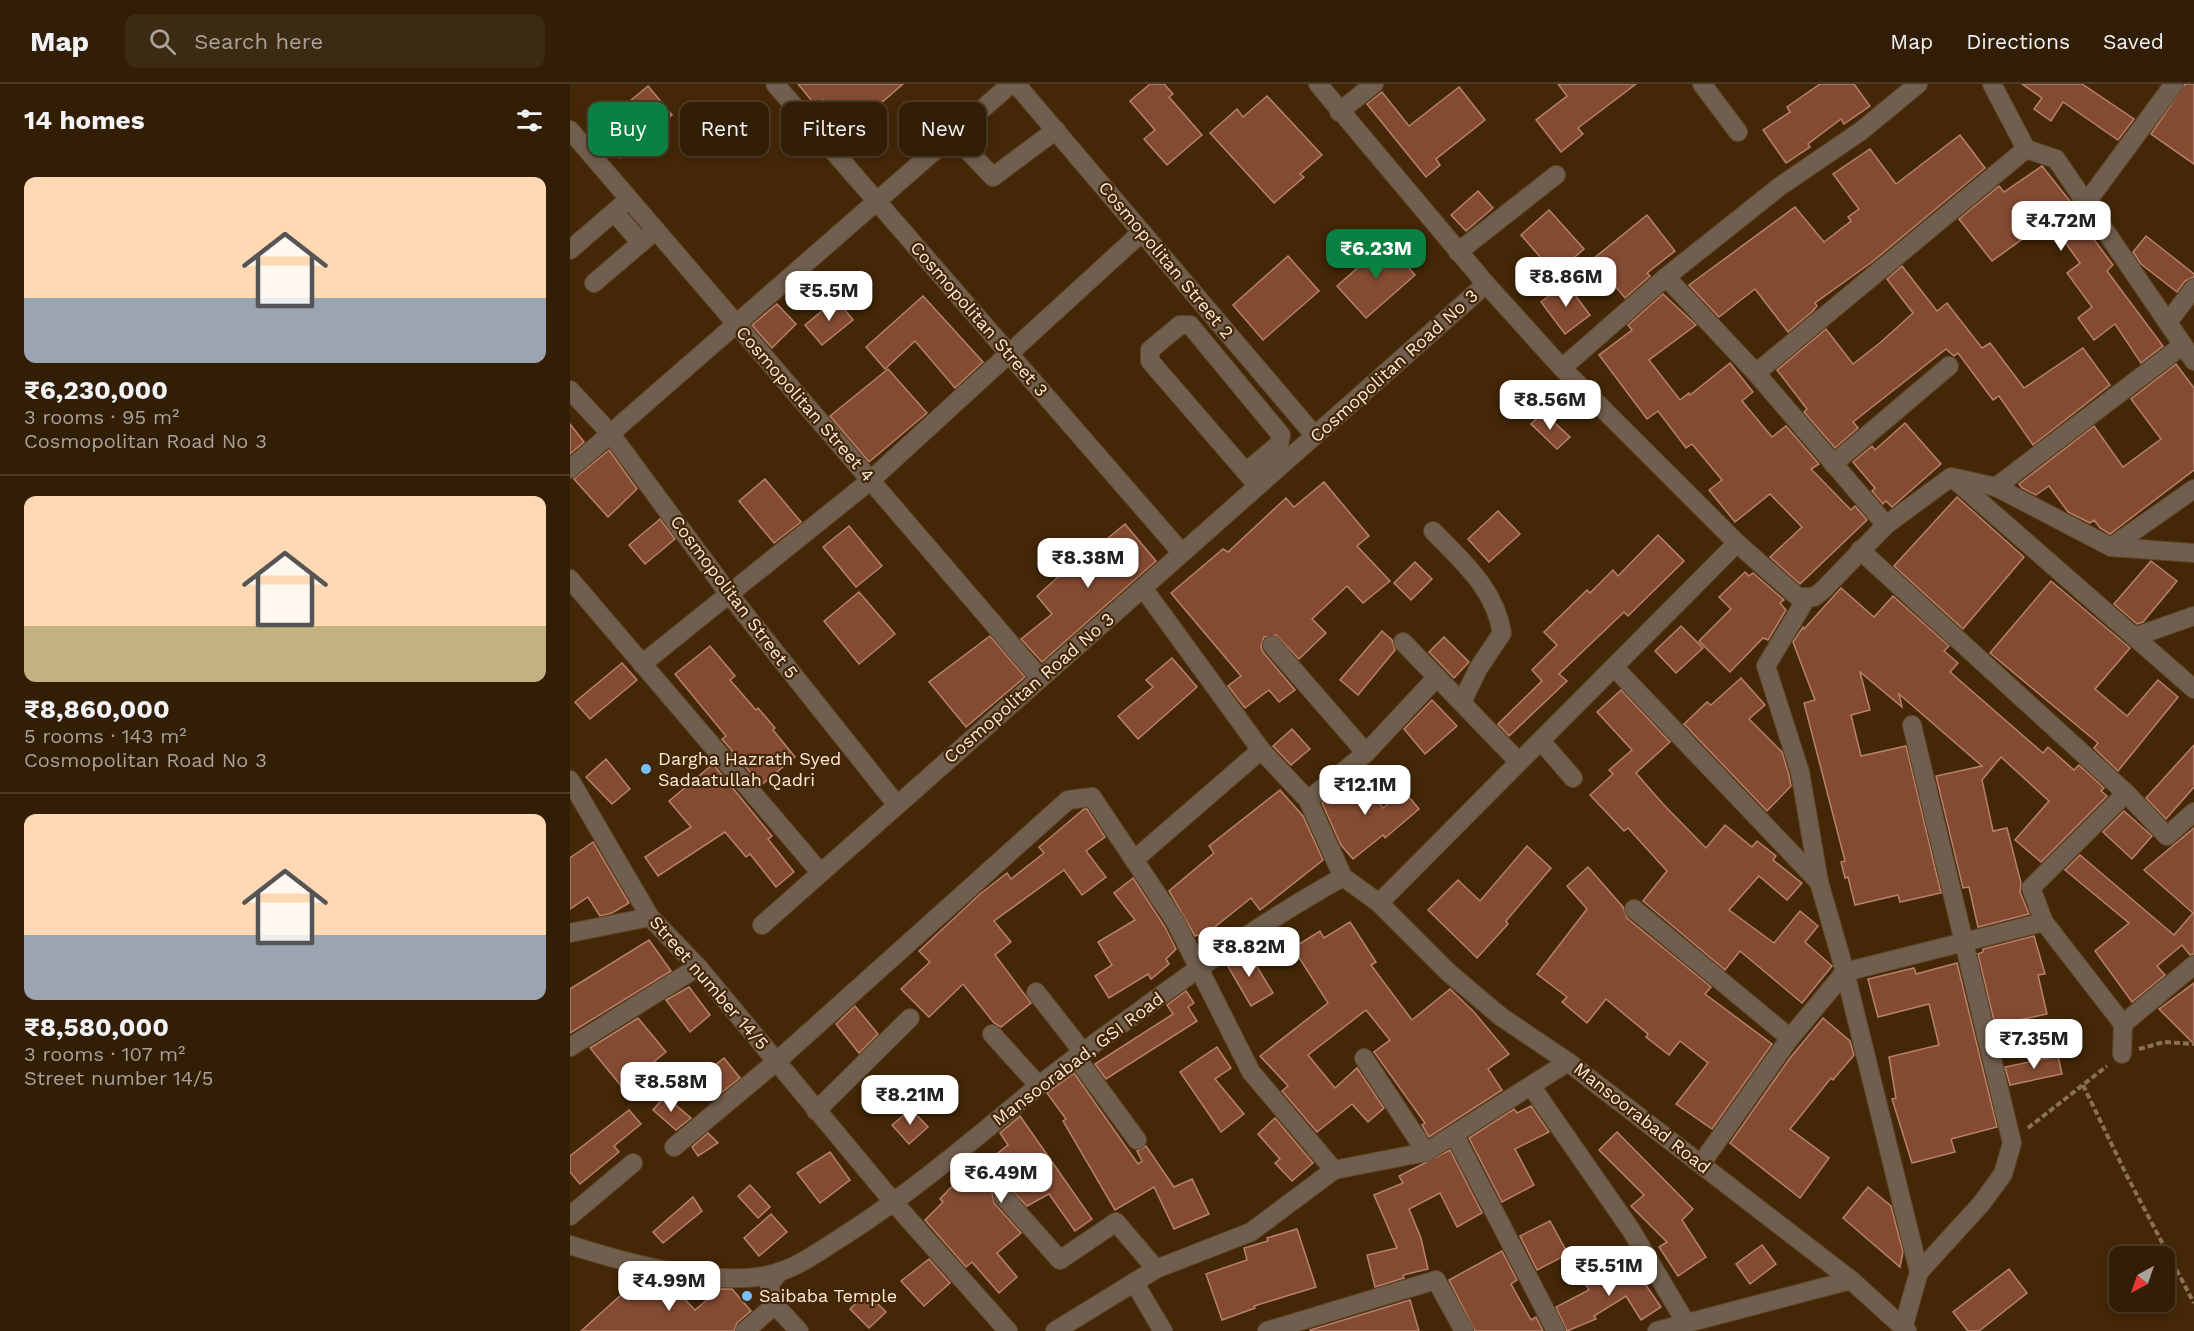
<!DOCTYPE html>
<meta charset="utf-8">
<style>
:root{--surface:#321d05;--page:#3d2a13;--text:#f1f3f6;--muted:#a8a29a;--line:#4d3b27;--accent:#0b8043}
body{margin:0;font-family:"Work Sans",sans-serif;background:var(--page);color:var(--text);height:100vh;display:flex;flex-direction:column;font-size:22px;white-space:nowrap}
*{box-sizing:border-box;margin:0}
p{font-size:20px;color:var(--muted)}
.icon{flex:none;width:33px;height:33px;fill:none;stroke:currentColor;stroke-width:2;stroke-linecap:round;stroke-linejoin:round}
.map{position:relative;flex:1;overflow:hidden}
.side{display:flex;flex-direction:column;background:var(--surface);width:570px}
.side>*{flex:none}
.banner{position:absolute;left:18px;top:18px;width:570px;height:54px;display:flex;gap:12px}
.needle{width:39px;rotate:220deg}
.controls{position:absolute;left:1539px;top:1162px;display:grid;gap:12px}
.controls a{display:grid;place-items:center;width:66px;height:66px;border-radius:12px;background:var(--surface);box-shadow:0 3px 9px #0003,0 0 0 2px var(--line);font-size:30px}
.price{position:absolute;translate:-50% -51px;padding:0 14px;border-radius:12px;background:#fff;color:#222;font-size:20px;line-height:39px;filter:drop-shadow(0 2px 3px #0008)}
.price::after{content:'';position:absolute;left:50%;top:36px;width:18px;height:14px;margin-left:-9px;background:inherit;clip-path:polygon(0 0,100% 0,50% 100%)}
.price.selected{background:var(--accent);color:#fff}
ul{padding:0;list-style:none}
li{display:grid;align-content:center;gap:12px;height:318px;padding:0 24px}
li+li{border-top:2px solid var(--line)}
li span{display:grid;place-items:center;height:186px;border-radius:12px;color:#555}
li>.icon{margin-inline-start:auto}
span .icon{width:108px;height:108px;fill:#fffc;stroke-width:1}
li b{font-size:26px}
h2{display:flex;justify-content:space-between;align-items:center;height:72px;padding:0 24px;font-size:26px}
.tag{padding:0 21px;border-radius:12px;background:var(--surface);box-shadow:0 3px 9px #0003,0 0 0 2px var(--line);font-size:21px;line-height:54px}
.tag.selected{background:var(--accent);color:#fff}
header{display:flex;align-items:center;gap:36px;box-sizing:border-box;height:84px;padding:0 30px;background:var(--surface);border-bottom:2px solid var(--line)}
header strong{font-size:28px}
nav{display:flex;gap:33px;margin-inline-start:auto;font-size:21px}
.search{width:420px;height:54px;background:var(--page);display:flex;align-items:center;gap:15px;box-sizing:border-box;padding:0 21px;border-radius:12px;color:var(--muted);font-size:22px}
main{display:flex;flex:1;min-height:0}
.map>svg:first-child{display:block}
.building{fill:#854b32;stroke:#b7816a;stroke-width:1.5}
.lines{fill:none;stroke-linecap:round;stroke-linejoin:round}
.minor-casing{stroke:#614628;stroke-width:20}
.path{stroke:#897056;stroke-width:4;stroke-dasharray:6 3;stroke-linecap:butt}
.minor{stroke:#705e4e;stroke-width:18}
.poi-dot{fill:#79bff8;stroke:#432707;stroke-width:2}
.labels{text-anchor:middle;stroke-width:4.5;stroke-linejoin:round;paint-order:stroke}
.street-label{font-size:18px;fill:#fce9d8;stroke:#432707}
.poi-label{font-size:18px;fill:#fce9d8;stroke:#432707;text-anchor:start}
</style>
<header>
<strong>Map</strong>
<div class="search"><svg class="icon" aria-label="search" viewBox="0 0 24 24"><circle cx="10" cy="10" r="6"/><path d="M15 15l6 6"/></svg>Search here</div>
<nav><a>Map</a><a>Directions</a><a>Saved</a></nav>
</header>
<main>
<section class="side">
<h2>14 homes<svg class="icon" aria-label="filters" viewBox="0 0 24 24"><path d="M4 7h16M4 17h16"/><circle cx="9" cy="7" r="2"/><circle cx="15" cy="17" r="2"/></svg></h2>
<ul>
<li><span style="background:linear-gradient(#ffd9b3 65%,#9aa5b1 0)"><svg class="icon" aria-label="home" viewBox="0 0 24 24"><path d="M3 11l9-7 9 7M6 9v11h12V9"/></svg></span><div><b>₹6,230,000</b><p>3 rooms · 95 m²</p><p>Cosmopolitan Road No 3</p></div></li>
<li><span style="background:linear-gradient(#ffd9b3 70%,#c2b280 0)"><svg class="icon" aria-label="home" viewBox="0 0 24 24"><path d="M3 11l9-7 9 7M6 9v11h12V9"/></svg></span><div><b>₹8,860,000</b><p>5 rooms · 143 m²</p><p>Cosmopolitan Road No 3</p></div></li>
<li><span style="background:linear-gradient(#ffd9b3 65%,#9aa5b1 0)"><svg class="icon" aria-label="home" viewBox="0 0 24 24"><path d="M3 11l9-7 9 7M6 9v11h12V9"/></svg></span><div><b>₹8,580,000</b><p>3 rooms · 107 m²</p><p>Street number 14/5</p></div></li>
</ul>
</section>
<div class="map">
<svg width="1624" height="1247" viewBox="0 0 1624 1247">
<rect width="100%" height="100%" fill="#432707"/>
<g class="building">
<polygon points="228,0 333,0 280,46 253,16 246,22"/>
<polygon points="580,0 594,0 603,10 599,13 632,51 597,81 574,55 585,46 560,17"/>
<polygon points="988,0 1066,0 1008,44 1013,50 991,68 966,36 997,12"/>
<polygon points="1250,0 1284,0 1300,22 1274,40 1271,35 1238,60 1240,63 1216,79 1193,46 1220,28 1217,23"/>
<polygon points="1452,0 1512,0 1564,35 1548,56 1493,18 1481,37 1464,25 1472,14"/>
<polygon points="1615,0 1624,0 1624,80 1581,50"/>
<polygon points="78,2 102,31 50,74 26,45"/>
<polygon points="889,3 915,36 866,75 870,81 856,93 797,20 812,8 839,42"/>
<polygon points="697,12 752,71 730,90 734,93 704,119 640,49 667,25 673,33"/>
<polygon points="1390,51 1415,84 1302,178 1245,219 1247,222 1243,227 1218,248 1185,205 1149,233 1119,201 1225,123 1254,158 1281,137 1278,133 1289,125 1263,90 1300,65 1326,100"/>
<polygon points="1472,82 1511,131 1508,134 1543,181 1537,187 1593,262 1571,279 1545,240 1524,256 1508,234 1522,223 1497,189 1510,179 1479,136 1422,177 1389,135 1429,102 1434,108"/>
<polygon points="908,107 923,124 896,147 881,131"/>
<polygon points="979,126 1014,165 985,190 951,151"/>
<polygon points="1077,131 1105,167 1077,189 1080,192 1055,214 1023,175"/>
<polygon points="1576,152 1624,190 1624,193 1615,197 1607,208 1571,180 1563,168"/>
<polygon points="817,158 845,191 796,234 767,202"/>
<polygon points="718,172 749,207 693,256 663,221"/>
<polygon points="1332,182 1367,227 1377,219 1412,264 1420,259 1454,304 1513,264 1540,301 1463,361 1429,312 1423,316 1388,269 1384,272 1376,265 1283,338 1288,344 1265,364 1234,328 1237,325 1207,286 1256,245 1283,280 1311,258 1343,229 1317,195"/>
<polygon points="996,199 1020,231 995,250 971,218"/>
<polygon points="1093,210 1126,241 1079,276 1110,316 1119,309 1120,311 1160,279 1183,308 1172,317 1202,353 1216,342 1249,380 1241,385 1281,426 1285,422 1297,436 1230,500 1200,473 1232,443 1200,410 1165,438 1139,406 1152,396 1122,360 1116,364 1088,327 1077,335 1029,271 1062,246 1058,241"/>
<polygon points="353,212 413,278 385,304 345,257 315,285 296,263"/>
<polygon points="266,215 283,236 252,261 235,241"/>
<polygon points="207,220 226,240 202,264 182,241"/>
<polygon points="1606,280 1624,304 1624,386 1540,450 1530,444 1524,436 1520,439 1498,428 1479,402 1466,411 1452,404 1449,400 1524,342 1553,383 1591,355 1561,315"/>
<polygon points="318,285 357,329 299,378 260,332"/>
<polygon points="973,328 1000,353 987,365 961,340"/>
<polygon points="1335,339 1371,380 1322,423 1316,417 1313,420 1302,407 1305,404 1283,378 1302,362 1305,366"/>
<polygon points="0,340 14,358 0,370"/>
<polygon points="39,366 67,405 38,433 4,395"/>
<polygon points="195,395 231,438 204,459 169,417"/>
<polygon points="754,398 799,452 787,462 820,497 793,519 777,502 742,535 756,549 729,575 706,551 694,553 691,563 693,568 725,606 709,618 699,606 675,624 658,602 671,592 601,509 653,465 658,468 716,414 724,423"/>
<polygon points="1387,413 1454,473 1393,545 1324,482"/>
<polygon points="928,427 950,450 919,478 898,455"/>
<polygon points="90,435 105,455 75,480 59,461"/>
<polygon points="555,440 586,477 472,578 451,555 482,530 467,512 523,461 526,464"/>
<polygon points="279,442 312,482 286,503 253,463"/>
<polygon points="1088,451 1114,477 1058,532 1054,528 989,590 997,597 939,652 928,640 972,597 962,586 987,561 974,548 1017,506 1020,509 1043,486 1048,492"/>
<polygon points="1581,477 1607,497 1573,538 1567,540 1544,520"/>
<polygon points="845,478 862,495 841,516 824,499"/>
<polygon points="1175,488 1179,492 1183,489 1214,516 1210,519 1216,526 1198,556 1193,554 1160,588 1129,557 1161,525 1149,513"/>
<polygon points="1481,497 1560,564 1525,605 1557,632 1588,596 1608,613 1548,687 1524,664 1528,659 1420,569"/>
<polygon points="1271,504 1304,533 1323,512 1379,562 1374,567 1388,579 1380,588 1473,669 1478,663 1504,686 1509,681 1534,704 1531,707 1537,712 1471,778 1445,756 1479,717 1431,673 1412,696 1423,747 1437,744 1451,799 1450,808 1459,830 1408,843 1399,803 1393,804 1366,692 1412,682 1329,610 1332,623 1290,588 1300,626 1281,631 1291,672 1336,662 1371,809 1330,818 1328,811 1285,821 1278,793 1275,794 1271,778 1275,777 1234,619 1245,616 1223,558 1233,543 1234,545"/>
<polygon points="289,508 325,550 289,580 254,537"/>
<polygon points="1111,542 1133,564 1106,589 1085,567"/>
<polygon points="812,547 822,556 825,566 788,611 770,596"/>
<polygon points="420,552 455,593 396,643 359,598"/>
<polygon points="874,553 899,578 884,594 859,568"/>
<polygon points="140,562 165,592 160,596 186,626 188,624 205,644 203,646 225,673 191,701 152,655 156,652 105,590"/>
<polygon points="602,574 627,603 568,655 548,632 583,603 576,596"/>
<polygon points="52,579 67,596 20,635 5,618"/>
<polygon points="1171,594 1195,621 1179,635 1212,668 1219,691 1221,702 1197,727 1114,640 1137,618 1141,621"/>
<polygon points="1051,606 1100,658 1066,689 1093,720 1136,764 1155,741 1182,763 1187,757 1206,772 1203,776 1232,799 1217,816 1189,792 1159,826 1204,859 1230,827 1248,842 1235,858 1262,882 1232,919 1170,867 1155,886 1073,817 1097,787 1058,744 1054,747 1020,711 1043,690 1039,686 1062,666 1027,628"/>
<polygon points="862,616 887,642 855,670 834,645"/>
<polygon points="722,645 740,665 721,681 703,662"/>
<polygon points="1624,661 1624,703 1596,735 1576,714"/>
<polygon points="36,675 60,705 42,720 16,693"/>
<polygon points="143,680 202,752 198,755 224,788 206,803 180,770 176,773 155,748 88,792 75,773 121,743 99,717"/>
<polygon points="788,690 813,724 834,707 849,725 815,754 813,751 783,775 771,761 752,719"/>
<polygon points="710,706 733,732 753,776 690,826 681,814 631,854 628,851 625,852 599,807 644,769 639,762"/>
<polygon points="514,725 517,725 535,753 516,767 536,793 512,811 494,786 424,837 441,858 425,871 461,919 431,943 424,939 393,900 359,933 331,905 360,878 349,867 410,810 437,789 441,795 474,769 469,763"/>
<polygon points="1554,727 1582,752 1562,775 1533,748"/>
<polygon points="1624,744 1624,870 1620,871 1612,861 1587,882 1595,891 1562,918 1525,867 1559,839 1495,786 1510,771 1604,851 1623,829 1574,786"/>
<polygon points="23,758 59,819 42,829 30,832 18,813 0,825 0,774"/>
<polygon points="957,762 981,784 936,837 938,840 907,874 858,826 888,796 910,817"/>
<polygon points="1018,783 1053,823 1057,834 1141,903 1135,910 1202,960 1142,1045 1106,1020 1138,979 1110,957 1099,971 1076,953 1078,950 1036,915 1017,939 992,918 997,913 967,890 1017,825 997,802"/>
<polygon points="563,794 595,843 606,865 596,875 599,880 581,895 578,890 539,914 525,892 542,881 528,858 565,836 544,809"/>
<polygon points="780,838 806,878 801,881 842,936 880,905 904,928 939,970 918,985 932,1006 859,1053 852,1041 855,1039 804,968 820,956 796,926 738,971 765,1004 787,984 814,1024 798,1038 782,1020 747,1048 712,1007 718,1002 690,972 758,919 723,864 750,847 754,854"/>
<polygon points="1464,852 1475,890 1468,891 1477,930 1425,941 1408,870 1413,868 1413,865"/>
<polygon points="79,856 101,887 0,949 0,905"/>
<polygon points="677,866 703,909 681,922 656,879"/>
<polygon points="1387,879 1427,1043 1381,1055 1385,1068 1342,1079 1322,1015 1326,1014 1319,973 1369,961 1359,920 1308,933 1298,895 1344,884 1346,890"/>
<polygon points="1624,899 1624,960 1589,925"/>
<polygon points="119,903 140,931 120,948 96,916"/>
<polygon points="616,907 624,919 618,923 627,937 536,995 525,980 603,930 597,921"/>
<polygon points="285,922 308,950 289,969 266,940"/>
<polygon points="68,934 96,968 52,1003 20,964"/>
<polygon points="1253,934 1280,957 1284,971 1263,996 1261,994 1220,1045 1259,1074 1230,1114 1160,1059 1220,974"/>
<polygon points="647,963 661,984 645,995 674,1030 651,1048 610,988"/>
<polygon points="1488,972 1492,990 1440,1001 1435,983"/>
<polygon points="154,974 170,994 151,1009 135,989"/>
<polygon points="504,989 568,1080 572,1077 567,1067 576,1062 604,1103 622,1095 639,1130 604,1145 584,1103 545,1126 493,1037 496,1035 477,1009"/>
<polygon points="95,1012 121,1034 106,1046 83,1026"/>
<polygon points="961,1022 979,1048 945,1065 964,1101 932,1118 899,1054 944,1025 947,1029"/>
<polygon points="341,1025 358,1043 339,1060 322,1041"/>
<polygon points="59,1026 71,1040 44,1062 49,1068 10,1100 0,1088 0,1072"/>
<polygon points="450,1032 522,1135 505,1147 479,1110 457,1122 437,1102 426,1103 422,1109 424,1119 451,1149 427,1169 447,1193 429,1209 402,1178 396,1183 355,1136 373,1118 370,1115 384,1100 386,1102 438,1061 430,1049"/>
<polygon points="705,1034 743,1079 722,1097 705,1079 710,1075 688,1050"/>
<polygon points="1047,1048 1123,1125 1112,1136 1136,1173 1108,1192 1089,1163 1097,1158 1061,1122 1074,1111 1029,1066"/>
<polygon points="138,1049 148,1059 128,1072 122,1063"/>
<polygon points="880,1066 912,1129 887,1143 870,1109 839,1125 851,1154 858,1185 833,1191 834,1194 805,1203 797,1171 827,1164 804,1111 833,1099 829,1092"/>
<polygon points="260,1068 280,1096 250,1119 227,1089"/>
<polygon points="180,1101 200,1123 188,1134 168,1112"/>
<polygon points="1298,1103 1321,1122 1333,1168 1330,1183 1273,1134"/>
<polygon points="123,1113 132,1127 93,1159 83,1148"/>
<polygon points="201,1130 217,1148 189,1172 174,1154"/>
<polygon points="980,1137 998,1170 967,1186 950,1152"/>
<polygon points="727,1145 746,1203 684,1222 685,1224 652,1236 636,1190 677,1176 674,1164 698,1157 697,1154"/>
<polygon points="1192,1161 1206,1180 1180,1200 1166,1180"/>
<polygon points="932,1167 947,1196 941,1200 961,1236 966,1233 973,1247 905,1247 879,1196"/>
<polygon points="359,1175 380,1199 354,1222 331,1197"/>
<polygon points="1058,1175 1091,1223 1071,1236 1056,1212 1024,1232 1026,1235 997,1247 986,1223 1019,1206 1016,1201"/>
<polygon points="1439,1185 1457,1209 1409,1247 1398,1247 1383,1228"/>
<polygon points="71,1193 87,1207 98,1198 125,1226 150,1205 162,1205 181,1227 167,1239 164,1247 11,1247"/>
<polygon points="297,1209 316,1228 299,1244 280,1225"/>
<polygon points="840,1216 849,1247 740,1247 740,1246"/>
</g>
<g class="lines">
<g class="minor-casing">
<g id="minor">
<polyline points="205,0 612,469"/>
<polyline points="446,0 745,352"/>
<polyline points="748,0 916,200 992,284 1167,459 1228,513 1244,513 1253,506 1316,441 1381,393 1426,403 1541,463 1624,469"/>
<polyline points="1132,0 1168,48"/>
<polyline points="1422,0 1456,65 1486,75 1624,277"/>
<polyline points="769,28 804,0"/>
<polyline points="0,46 470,594"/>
<polyline points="383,51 423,93 486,46"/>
<polyline points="1516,119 1604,0"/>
<polyline points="44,128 71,159"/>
<polyline points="0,166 59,115"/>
<polyline points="888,168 986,91"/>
<polyline points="1096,193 1186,289 1316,441"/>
<polyline points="24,199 86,146"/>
<polyline points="1598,238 1624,204"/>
<polyline points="992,284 1096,193 1209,103 1291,47 1348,0"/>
<polyline points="1186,289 1456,65"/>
<polyline points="0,306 40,349 159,510 327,721"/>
<polyline points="1263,380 1379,282"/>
<polyline points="0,385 441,0"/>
<polyline points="676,388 709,360 711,351 620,241 610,241 580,266 580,277 681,394 688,402"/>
<polyline points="1384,395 1624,605"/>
<polyline points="1426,403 1613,261"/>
<path d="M863 447C893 478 925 505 932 549L908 585 892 618"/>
<polyline points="1541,463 1624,405"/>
<polyline points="1290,466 1556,709 1597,752 1624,728"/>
<polyline points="0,495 250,788"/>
<polyline points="573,504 691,666 738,716 773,793"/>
<polyline points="1236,515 1196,582 1230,688 1249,798 1275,888 1349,1188 1333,1244"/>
<polyline points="1564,553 1624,532"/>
<polyline points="833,558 948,677"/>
<polyline points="702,561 796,669"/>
<polyline points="72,580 301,396 572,148"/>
<polyline points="1044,583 1249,798"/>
<polyline points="1342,641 1442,1059 1433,1090 1411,1120 1349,1188"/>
<polyline points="971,657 1003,694"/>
<polyline points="0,696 80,833 128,883 325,1120 438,1247"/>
<polyline points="1556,709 1461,804 1474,838 1553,940 1624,881"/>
<polyline points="738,716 796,669 867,593"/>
<polyline points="564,776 691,666"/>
<polyline points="809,819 1167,459"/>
<polyline points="1064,825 1220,954"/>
<polyline points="192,841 916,200"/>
<polyline points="0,849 80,833"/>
<polyline points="466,908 513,968"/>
<polyline points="422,950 469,1002"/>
<polyline points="0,963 128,883"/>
<polyline points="1552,970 1553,940"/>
<polyline points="506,973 567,1056"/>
<polyline points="794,974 856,1068"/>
<polyline points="961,1002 1061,1146 1116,1239"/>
<polyline points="246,1027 340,934"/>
<polyline points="885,1052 986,1247"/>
<polyline points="104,1063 207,977 498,716 522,713 605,837 681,988 764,1086"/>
<polyline points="1131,1080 1220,954 1275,888 1474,838"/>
<polyline points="433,1112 490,1176 546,1138 586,1185"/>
<polyline points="0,1132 63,1079"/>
<path d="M0 1161C53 1178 155 1207 209 1188 231 1181 253 1165 272 1153 341 1109 403 1056 466 1004 504 973 544 946 583 917 644 873 706 830 773 793L809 819 878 888 930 932 998 978 1281 1196 1337 1247"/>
<polyline points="209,1188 199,1201 205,1221 229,1247"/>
<polyline points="564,1198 593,1247"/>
<polyline points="175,1247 205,1221"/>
<polyline points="485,1247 586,1185 681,1148 764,1086 856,1068 998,978"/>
<polyline points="697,1247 866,1196 894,1247"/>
<polyline points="1087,1247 1281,1196"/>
</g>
</g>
<g class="path">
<polyline points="1569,965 1594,958 1624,960"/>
<polyline points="1513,1001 1557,1092 1624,1219"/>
<polyline points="1458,1044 1537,982"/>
</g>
<use href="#minor" class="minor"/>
</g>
<g class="poi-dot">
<circle cx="76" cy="685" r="6"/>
<circle cx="177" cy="1212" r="6"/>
</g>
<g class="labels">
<g class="street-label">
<text transform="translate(596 176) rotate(50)" y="6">Cosmopolitan Street 2</text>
<text transform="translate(409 235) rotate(49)" y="6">Cosmopolitan Street 3</text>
<text transform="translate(824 282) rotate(-42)" y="6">Cosmopolitan Road No 3</text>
<text transform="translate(235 320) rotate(49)" y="6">Cosmopolitan Street 4</text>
<text transform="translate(164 513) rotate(53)" y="6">Cosmopolitan Street 5</text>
<text transform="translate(459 604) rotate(-41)" y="6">Cosmopolitan Road No 3</text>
<text transform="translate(139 899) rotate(49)" y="6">Street number 14/5</text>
<text transform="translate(508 975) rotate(-37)" y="6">Mansoorabad, GSI Road</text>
<text transform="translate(1072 1034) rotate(38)" y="6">Mansoorabad Road</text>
</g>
<g class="poi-label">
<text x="88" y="681">Dargha Hazrath Syed<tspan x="88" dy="21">Sadaatullah Qadri</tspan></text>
<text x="189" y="1218">Saibaba Temple</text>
</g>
</g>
</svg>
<div class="controls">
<a><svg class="needle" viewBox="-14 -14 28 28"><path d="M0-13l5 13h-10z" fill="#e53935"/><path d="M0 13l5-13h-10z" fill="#a8a29a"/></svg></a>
</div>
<b class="price" style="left:1491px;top:168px">₹4.72M</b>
<b class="price selected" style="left:806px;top:196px">₹6.23M</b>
<b class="price" style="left:996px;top:224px">₹8.86M</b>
<b class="price" style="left:259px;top:238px">₹5.5M</b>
<b class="price" style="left:980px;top:347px">₹8.56M</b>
<b class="price" style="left:518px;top:505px">₹8.38M</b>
<b class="price" style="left:795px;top:732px">₹12.1M</b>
<b class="price" style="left:679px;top:894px">₹8.82M</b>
<b class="price" style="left:1464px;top:986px">₹7.35M</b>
<b class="price" style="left:101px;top:1029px">₹8.58M</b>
<b class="price" style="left:340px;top:1042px">₹8.21M</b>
<b class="price" style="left:431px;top:1120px">₹6.49M</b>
<b class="price" style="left:1039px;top:1213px">₹5.51M</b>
<b class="price" style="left:99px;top:1228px">₹4.99M</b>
<div class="banner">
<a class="tag selected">Buy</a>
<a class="tag">Rent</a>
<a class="tag">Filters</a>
<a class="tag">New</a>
</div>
</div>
</main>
